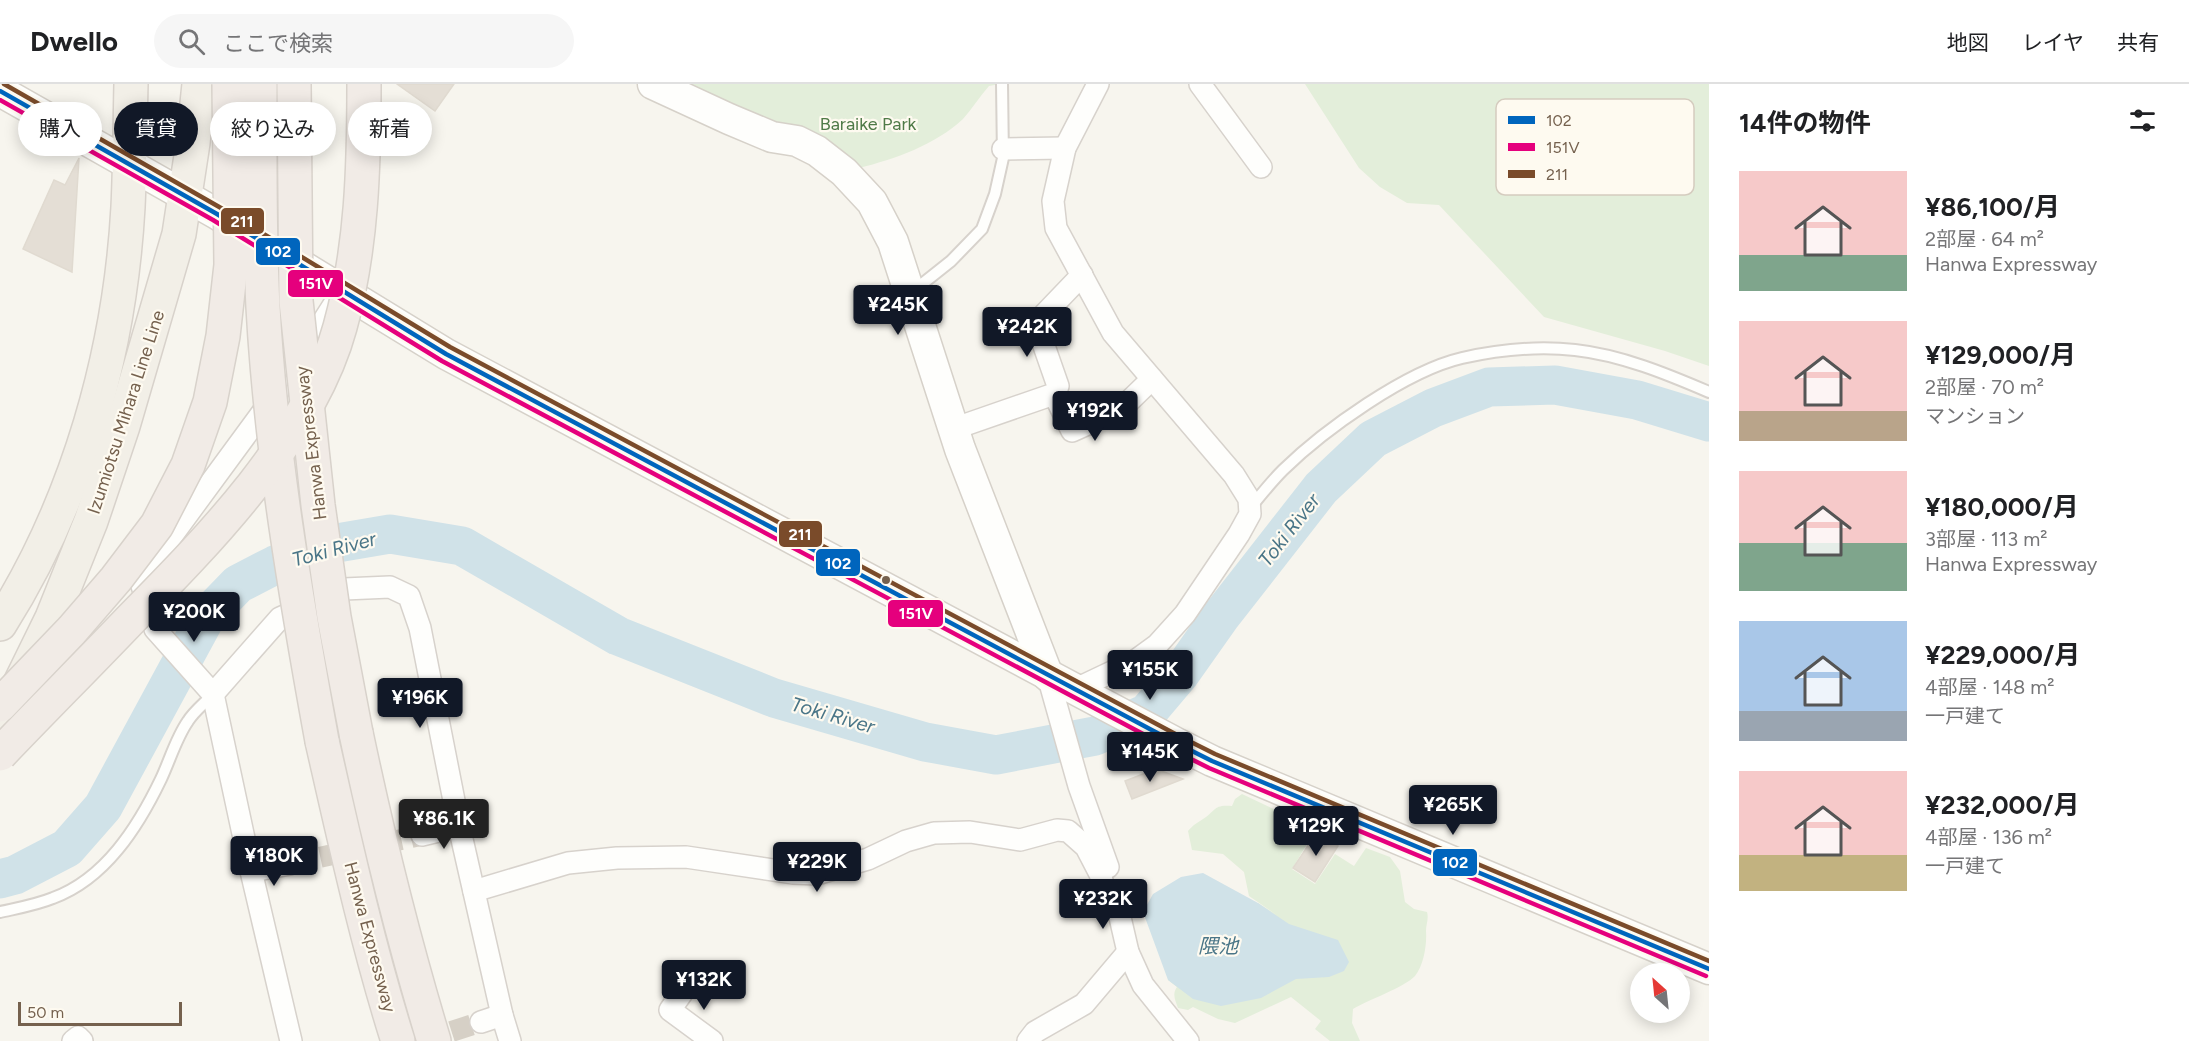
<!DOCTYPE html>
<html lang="ja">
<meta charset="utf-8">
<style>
:root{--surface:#fff;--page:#f6f6f6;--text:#202124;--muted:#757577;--line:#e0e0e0;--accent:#111827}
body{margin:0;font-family:Figtree,"Noto Sans JP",sans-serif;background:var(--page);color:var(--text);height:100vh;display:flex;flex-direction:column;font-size:22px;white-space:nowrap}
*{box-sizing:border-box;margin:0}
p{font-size:20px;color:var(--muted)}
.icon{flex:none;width:33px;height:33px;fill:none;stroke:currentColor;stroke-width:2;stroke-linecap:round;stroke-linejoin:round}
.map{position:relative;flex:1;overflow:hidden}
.sheet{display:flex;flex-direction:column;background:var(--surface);width:480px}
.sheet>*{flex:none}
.top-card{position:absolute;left:18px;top:18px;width:570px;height:54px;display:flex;gap:12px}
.needle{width:39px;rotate:333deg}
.fabs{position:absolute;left:1630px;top:879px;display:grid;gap:12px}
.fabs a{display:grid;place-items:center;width:60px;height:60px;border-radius:50%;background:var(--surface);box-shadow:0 3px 15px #0003;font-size:30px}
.scale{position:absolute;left:18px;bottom:15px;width:164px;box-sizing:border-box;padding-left:6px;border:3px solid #75614e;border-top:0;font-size:16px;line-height:21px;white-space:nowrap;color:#75614e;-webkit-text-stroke:4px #fefaf0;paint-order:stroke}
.price{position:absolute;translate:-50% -51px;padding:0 14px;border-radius:6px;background:var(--accent);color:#fff;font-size:20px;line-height:39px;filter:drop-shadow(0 2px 3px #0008)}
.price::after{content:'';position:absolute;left:50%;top:36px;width:18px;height:14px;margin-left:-9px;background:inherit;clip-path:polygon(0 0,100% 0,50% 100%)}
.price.active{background:#222;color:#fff}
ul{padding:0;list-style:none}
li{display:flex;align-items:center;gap:18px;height:150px;padding:0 30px}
li span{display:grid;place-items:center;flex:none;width:168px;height:120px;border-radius:0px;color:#555}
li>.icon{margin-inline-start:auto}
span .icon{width:72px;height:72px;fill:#fffc;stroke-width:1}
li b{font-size:26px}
h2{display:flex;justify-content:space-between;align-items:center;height:72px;padding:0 30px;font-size:26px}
.pill{padding:0 21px;border-radius:27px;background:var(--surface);box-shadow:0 3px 15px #0003;font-size:21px;line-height:54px}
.pill.active{background:var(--accent);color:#fff}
header{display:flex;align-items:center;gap:36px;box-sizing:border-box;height:84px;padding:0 30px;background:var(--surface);border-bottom:2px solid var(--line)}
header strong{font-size:28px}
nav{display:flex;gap:33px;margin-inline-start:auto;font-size:21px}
.search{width:420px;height:54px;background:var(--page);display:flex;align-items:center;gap:15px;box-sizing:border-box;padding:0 21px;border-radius:33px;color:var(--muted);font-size:22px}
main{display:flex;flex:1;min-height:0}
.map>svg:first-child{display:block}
.green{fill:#e3eeda}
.water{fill:#d0e2e8}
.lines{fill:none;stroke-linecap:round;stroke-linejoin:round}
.river{stroke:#d0e2e8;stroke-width:39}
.building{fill:#e4ded5;stroke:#e0dad0;stroke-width:1.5}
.street-tunnel{stroke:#d6d0c6;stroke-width:21;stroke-dasharray:21 10;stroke-linecap:butt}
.lane-casing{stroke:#d7d2cc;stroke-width:14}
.street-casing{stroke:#d7d2cc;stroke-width:24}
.secondary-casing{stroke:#d6d1c9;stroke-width:33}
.primary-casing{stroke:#d8d2cb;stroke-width:36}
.highway-casing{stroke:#d8d2cb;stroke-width:36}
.lane{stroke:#fefefc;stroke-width:10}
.street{stroke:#fefefc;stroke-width:21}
.secondary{stroke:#fefefc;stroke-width:30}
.primary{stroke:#f2efe7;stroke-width:33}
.highway{stroke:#f1ebe6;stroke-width:33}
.highway-bridge-casing{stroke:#d8d2cb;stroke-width:36;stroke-linecap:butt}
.highway-bridge{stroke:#f1ebe6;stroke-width:33}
.bus-1-casing{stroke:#fefaf0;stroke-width:9}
.bus-2-casing{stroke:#fefaf0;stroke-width:9}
.bus-3-casing{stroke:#fefaf0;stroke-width:9}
.bus-1{stroke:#0065bd;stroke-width:4.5}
.bus-2{stroke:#e5007d;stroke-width:4.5}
.bus-3{stroke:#7a4b2a;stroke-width:4.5}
.bus-dot{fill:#75614e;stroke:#fefaf0;stroke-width:2}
.labels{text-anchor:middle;stroke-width:4.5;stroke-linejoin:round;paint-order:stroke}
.park-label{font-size:18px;fill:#4f7a47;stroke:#fefaf0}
.street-label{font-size:18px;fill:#75614e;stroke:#fefaf0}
.water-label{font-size:20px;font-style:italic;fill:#497587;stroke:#fefaf0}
.key{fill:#fefaf0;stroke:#d5ccbf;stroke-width:1.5}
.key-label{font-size:16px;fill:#75614e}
.line-badge{stroke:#fefaf0;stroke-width:2}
.badge-label{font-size:16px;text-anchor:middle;font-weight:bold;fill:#fff}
</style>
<header>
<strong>Dwello</strong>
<div class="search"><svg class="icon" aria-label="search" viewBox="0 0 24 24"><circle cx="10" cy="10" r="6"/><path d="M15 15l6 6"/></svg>ここで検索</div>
<nav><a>地図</a><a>レイヤ</a><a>共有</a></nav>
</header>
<main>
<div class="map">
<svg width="1709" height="957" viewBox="0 0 1709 957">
<rect width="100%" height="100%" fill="#f7f5ee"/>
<g class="green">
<path d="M685 0H1000L989 2C980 12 972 25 963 35 935 61 895 75 859 84L771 37Z"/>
<polygon points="1305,0 1709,0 1709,282 1665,267 1544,233 1439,121 1407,119 1380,103 1359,84"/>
<path d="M1242 710 1316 745 1292 785 1315 800 1335 770 1354 782 1366 764 1390 773 1400 787 1405 818 1414 825 1427 828C1429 835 1426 840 1426 847 1427 860 1424 881 1415 892 1405 903 1368 916 1353 925L1352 939 1360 957H1330L1315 945 1321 937 1291 913 1235 939 1218 935 1193 923 1188 926 1178 924C1175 916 1172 910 1177 903L1168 896 1258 819 1278 832 1249 812 1244 788 1223 770 1192 766 1188 747C1193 741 1197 739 1203 735 1216 727 1213 720 1232 722L1235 715Z"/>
</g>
<polygon class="water" points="1203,789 1258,819 1289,840 1338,856 1349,878 1344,887 1329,893 1296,895 1261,914 1221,922 1193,915 1168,896 1143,828 1153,810 1181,793"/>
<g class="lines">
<polyline class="river" points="0,795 15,791 67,764 103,723 206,533 238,500 275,481 337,459 390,450 462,462 618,552 774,614 925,658 996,671 1095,652 1147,629 1180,590 1221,532 1321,404 1373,355 1433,324 1489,303 1555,301 1637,316 1709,338"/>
</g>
<g class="building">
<polygon points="397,0 454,0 435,27"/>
<polygon points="79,74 72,188 23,165 54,96 65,101"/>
<polygon points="1156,685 1183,695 1132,715 1125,697"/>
<polygon points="1317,748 1338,762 1315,798 1293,784"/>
</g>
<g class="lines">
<g class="street-tunnel">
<polyline points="290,780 422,751"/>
<polyline points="422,957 481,938"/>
</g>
<g class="lane-casing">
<g id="lane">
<polyline points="912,208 951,177 982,145 995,110 1003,74 1002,0"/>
<path d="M1250 424C1260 412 1271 398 1283 386 1324 346 1406 287 1462 274 1498 266 1539 262 1575 266 1621 271 1667 290 1709 308"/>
<path d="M0 828C18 824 36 821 53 814 105 795 138 743 161 695 170 676 176 654 188 637 194 627 205 619 213 610"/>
</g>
</g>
<g class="street-casing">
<g id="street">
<polyline points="1200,0 1261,83"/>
<polyline points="1003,65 1065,64"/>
<polyline points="1054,310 1072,347 1121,325 1152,295"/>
<polyline points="953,345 1054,310 1058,302 1036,239 1082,191"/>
<polyline points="1048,592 1079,702 1108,783"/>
<polyline points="1076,605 1135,577 1157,561 1185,530 1239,450 1250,430 1249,415 1234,391 1113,249 1056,144 1053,117 1065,64 1098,0"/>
<polyline points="213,610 280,534 344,505 390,503 409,512 420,544 459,742 502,931 510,957"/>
<polyline points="422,751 459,742"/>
<polyline points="251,787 290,780"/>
<polyline points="474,807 568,779 617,774 686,773 793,789 817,790 868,775 906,757 934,749 970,748 1020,756 1057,746 1068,747 1086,763 1100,790 1108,817 1119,828"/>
<polyline points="1116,816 1128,868 1143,901 1188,957"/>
<polyline points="689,899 670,926 712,957"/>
<polyline points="481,938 502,931"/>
<polyline points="73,957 78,953 82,957"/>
<polyline points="291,957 251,787 213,610 155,545 140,495 284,299 340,211"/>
<polyline points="1028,957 1035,948 1084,920 1128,868"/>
</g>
</g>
<g class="secondary-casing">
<g id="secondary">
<polyline points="653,0 729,35 772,53 797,57 817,67 844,88 872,118 893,158 960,365 1048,592"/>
<polyline points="0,7 217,130 446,270 1178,660 1212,677 1709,885"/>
</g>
</g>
<g class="primary-casing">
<g id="primary">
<path d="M0 540C78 417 120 268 128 123 130 82 130 41 131 0"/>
<polyline points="0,640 52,534 91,437 123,342 179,150 193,59 199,0"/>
</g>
</g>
<g class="highway-casing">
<g id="highway">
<path d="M356 649C378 753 403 855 434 957"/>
<path d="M322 657C345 758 367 859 398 957"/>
</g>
</g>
<use href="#lane" class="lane"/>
<use href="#street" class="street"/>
<use href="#secondary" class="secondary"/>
<use href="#primary" class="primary"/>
<use href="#highway" class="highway"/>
<g class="highway-bridge-casing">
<g id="highway-bridge">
<path d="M260 0C260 74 259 149 263 223 271 369 296 514 322 657"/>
<polyline points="294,0 296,217 318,421 334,533 356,649"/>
<polyline points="0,621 72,546 116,495 157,441 188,381 210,318 223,252 231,181 229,0"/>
<path d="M0 670C43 625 87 581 130 536 208 457 310 353 340 243 362 164 364 82 364 0"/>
</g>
</g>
<use href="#highway-bridge" class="highway-bridge"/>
<g class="bus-1-casing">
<polyline id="bus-1" points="0,7 217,130 446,270 1178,660 1212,677 1709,885"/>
</g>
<g class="bus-2-casing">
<polyline id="bus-2" points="0,16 213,136 442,277 1175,667 1209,684 1706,892"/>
</g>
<g class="bus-3-casing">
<polyline id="bus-3" points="4,0 221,124 450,263 1181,653 1215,670 1709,877"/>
</g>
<use href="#bus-1" class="bus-1"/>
<use href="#bus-2" class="bus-2"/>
<use href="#bus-3" class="bus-3"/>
</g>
<circle class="bus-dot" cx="886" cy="496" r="5"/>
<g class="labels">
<g class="park-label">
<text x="868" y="46">Baraike Park</text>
</g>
<g class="street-label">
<text transform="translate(126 328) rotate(-72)" y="6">Izumiotsu Mihara Line Line</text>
<text transform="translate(311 359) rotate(-97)" y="6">Hanwa Expressway</text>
<text transform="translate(370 853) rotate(75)" y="6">Hanwa Expressway</text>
</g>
<g class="water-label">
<text transform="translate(1289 446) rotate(-52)" y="7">Toki River</text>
<text transform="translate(334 465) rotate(-15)" y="7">Toki River</text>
<text transform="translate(833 631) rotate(16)" y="7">Toki River</text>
<text x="1218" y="869">隈池</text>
</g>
</g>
<rect x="1496" y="15" width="198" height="96" rx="9" class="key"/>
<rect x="1508" y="32" width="27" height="8" fill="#0065bd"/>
<rect x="1508" y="59" width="27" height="8" fill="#e5007d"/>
<rect x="1508" y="86" width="27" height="8" fill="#7a4b2a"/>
<g class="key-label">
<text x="1546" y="42">102</text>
<text x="1546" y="69">151V</text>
<text x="1546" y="96">211</text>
</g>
<g class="line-badge">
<rect x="220" y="123" width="45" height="28" rx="6" fill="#7a4b2a"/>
<rect x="255" y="153" width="46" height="29" rx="6" fill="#0065bd"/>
<rect x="287" y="185" width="57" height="29" rx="6" fill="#e5007d"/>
<rect x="778" y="436" width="45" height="28" rx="6" fill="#7a4b2a"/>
<rect x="815" y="464" width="46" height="29" rx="6" fill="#0065bd"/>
<rect x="887" y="515" width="57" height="29" rx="6" fill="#e5007d"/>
<rect x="1432" y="764" width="46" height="29" rx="6" fill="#0065bd"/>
</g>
<g class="badge-label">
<text x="242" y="143">211</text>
<text x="278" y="173">102</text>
<text x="316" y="205">151V</text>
<text x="800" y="456">211</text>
<text x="838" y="485">102</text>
<text x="916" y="535">151V</text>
<text x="1455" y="784">102</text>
</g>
</svg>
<div class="fabs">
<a><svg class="needle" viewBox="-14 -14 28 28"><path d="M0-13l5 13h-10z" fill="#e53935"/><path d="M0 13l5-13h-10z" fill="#757577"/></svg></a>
</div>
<div class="scale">50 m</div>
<b class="price" style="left:898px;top:252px">¥245K</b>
<b class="price" style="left:1027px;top:274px">¥242K</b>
<b class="price" style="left:1095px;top:358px">¥192K</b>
<b class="price" style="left:194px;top:559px">¥200K</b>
<b class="price" style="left:1150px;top:617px">¥155K</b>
<b class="price" style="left:420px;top:645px">¥196K</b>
<b class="price" style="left:1150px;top:699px">¥145K</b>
<b class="price" style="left:1453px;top:752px">¥265K</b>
<b class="price active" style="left:444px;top:766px">¥86.1K</b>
<b class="price" style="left:1316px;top:773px">¥129K</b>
<b class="price" style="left:274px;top:803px">¥180K</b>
<b class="price" style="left:817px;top:809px">¥229K</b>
<b class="price" style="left:1103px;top:846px">¥232K</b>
<b class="price" style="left:704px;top:927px">¥132K</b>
<div class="top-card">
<a class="pill">購入</a>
<a class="pill active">賃貸</a>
<a class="pill">絞り込み</a>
<a class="pill">新着</a>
</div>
</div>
<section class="sheet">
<h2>14件の物件<svg class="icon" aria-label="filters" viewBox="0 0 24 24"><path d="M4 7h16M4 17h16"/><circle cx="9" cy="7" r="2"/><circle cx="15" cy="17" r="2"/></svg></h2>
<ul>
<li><span style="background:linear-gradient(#f6c9c9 70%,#7fa58c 0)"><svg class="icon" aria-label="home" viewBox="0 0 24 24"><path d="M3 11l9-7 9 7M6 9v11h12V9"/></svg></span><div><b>¥86,100/月</b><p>2部屋 · 64 m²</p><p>Hanwa Expressway</p></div></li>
<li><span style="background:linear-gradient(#f6c9c9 75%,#b9a48a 0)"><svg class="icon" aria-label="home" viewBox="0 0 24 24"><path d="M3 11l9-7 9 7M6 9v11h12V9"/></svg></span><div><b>¥129,000/月</b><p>2部屋 · 70 m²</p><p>マンション</p></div></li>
<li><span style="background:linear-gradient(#f6c9c9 60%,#7fa58c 0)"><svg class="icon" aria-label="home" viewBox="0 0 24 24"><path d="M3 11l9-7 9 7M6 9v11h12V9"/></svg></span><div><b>¥180,000/月</b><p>3部屋 · 113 m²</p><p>Hanwa Expressway</p></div></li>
<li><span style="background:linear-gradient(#a9c7e8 75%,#9aa5b1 0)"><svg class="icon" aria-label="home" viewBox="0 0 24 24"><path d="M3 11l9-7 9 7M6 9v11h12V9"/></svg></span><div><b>¥229,000/月</b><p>4部屋 · 148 m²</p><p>一戸建て</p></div></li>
<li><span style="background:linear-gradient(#f6c9c9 70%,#c2b280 0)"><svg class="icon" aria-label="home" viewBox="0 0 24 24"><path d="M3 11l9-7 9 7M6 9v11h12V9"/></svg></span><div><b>¥232,000/月</b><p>4部屋 · 136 m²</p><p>一戸建て</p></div></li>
</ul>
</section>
</main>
